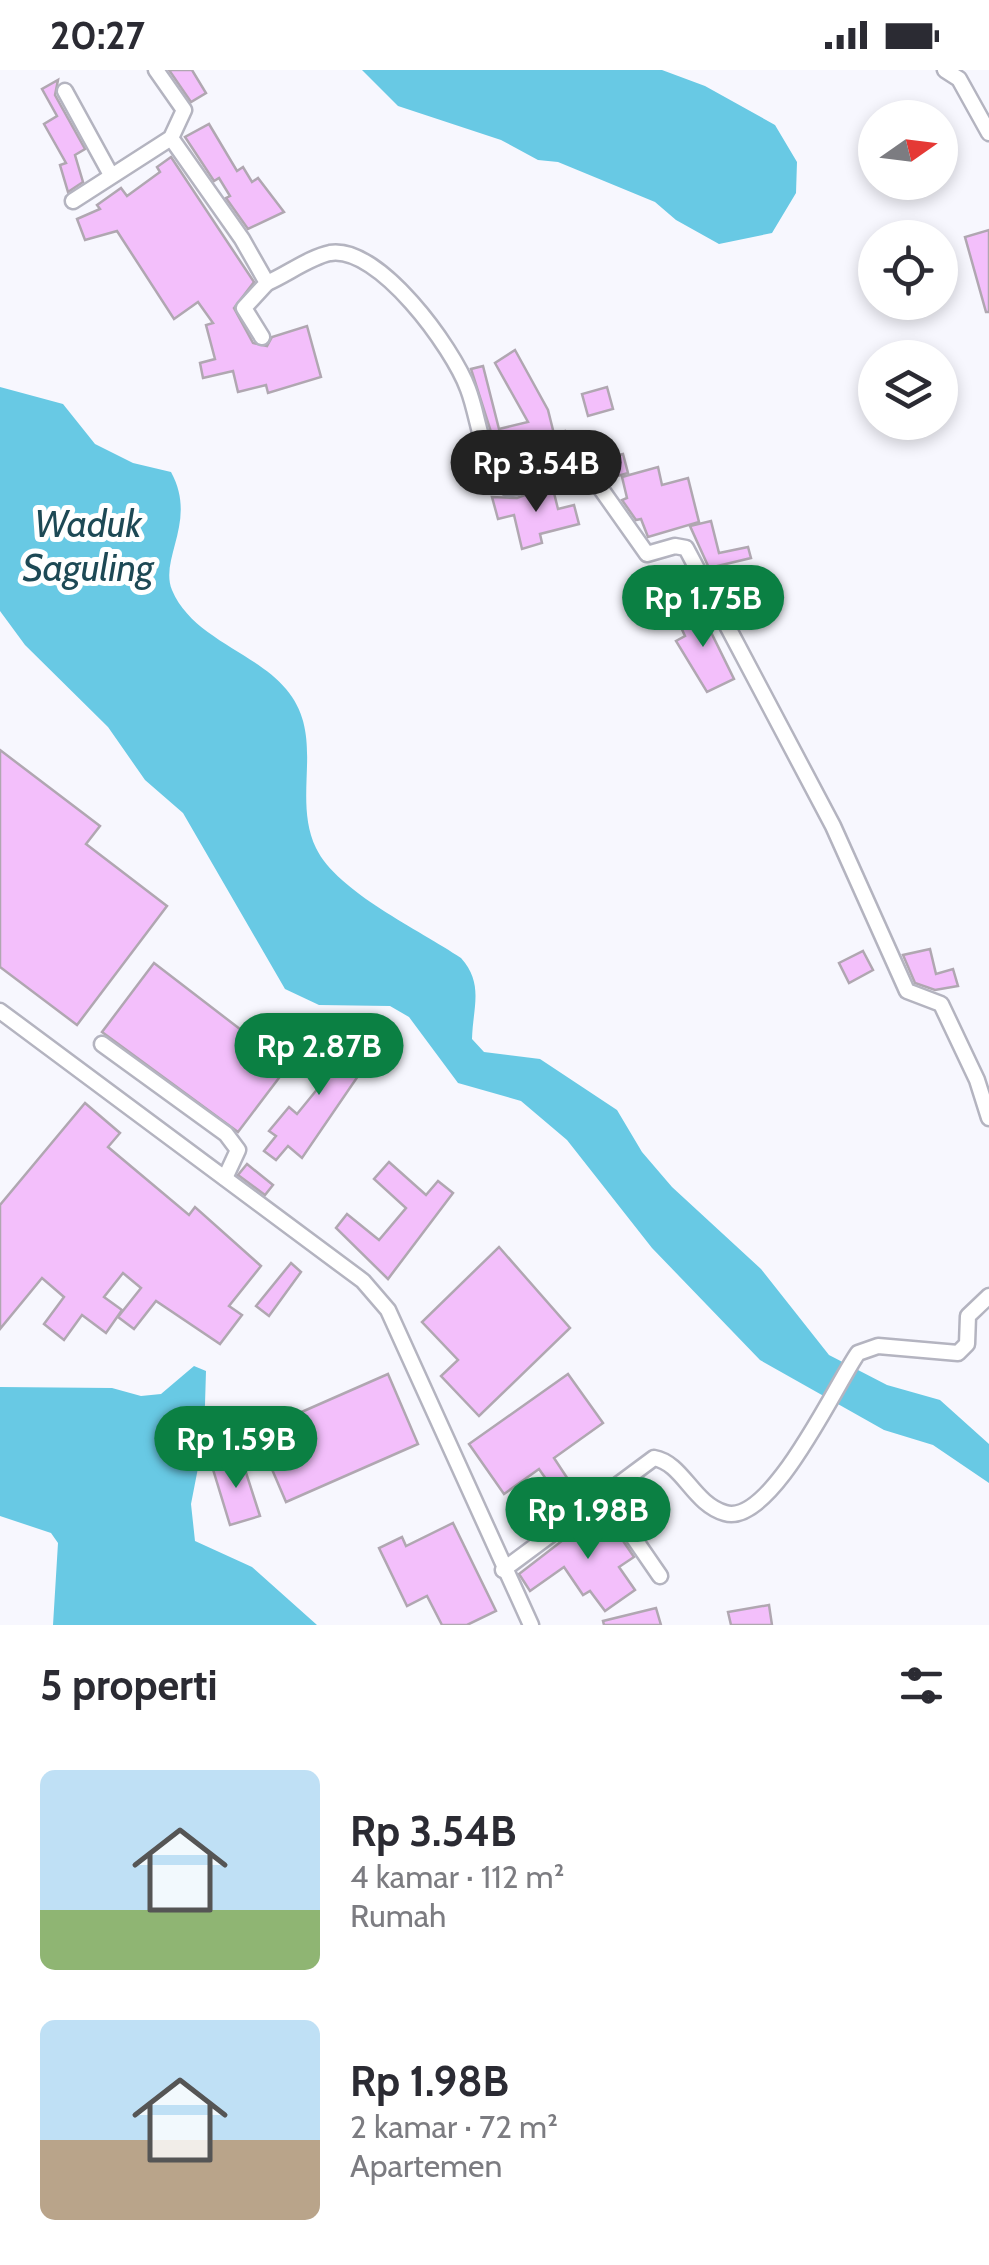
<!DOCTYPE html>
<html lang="id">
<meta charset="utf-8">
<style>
:root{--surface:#fff;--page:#f7f7f7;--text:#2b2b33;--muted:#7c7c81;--accent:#0b8043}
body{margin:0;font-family:Cabin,sans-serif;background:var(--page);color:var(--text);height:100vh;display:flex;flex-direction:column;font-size:38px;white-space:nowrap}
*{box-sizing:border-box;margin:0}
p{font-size:32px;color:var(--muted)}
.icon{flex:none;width:55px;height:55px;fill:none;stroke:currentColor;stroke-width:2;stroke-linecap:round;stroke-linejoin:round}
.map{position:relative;height:1555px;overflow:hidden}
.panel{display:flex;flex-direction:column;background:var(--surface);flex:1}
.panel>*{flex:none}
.needle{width:65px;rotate:76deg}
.tools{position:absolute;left:858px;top:30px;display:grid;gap:20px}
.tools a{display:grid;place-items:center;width:100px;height:100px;border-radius:50%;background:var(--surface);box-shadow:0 5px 15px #0003;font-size:50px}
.price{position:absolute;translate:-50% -85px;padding:0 22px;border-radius:35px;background:var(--accent);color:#fff;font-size:32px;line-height:65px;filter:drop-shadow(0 2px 5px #0008)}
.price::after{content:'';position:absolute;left:50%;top:60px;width:30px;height:22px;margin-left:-15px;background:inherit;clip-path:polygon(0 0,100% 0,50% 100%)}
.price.active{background:#222;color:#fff}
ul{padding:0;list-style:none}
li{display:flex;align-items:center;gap:30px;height:250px;padding:0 40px}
li span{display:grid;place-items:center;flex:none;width:280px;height:200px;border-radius:15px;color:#555}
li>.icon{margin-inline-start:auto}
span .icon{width:120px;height:120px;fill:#fffc;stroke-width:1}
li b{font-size:42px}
h2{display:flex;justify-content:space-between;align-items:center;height:120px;padding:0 40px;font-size:42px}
.status{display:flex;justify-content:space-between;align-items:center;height:70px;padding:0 50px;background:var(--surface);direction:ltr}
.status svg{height:28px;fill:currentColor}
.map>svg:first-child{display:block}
.water{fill:#68c9e4}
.building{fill:#f3bffb;stroke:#b0a7b1;stroke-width:2.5}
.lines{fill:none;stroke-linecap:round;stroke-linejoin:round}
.minor-casing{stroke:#b4b4c0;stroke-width:19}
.minor{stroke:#fff;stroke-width:14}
.labels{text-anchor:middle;stroke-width:10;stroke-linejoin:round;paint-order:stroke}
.water-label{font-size:38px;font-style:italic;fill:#1d4955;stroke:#fff}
</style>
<div class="status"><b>20:27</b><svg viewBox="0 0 49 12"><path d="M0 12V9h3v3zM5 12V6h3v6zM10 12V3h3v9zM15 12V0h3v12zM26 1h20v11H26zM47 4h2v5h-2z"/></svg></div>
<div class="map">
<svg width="989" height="1555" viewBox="0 0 989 1555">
<rect width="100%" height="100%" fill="#f7f7fe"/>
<g class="water">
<polygon points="362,0 662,0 705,16 775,55 797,92 796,123 772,163 719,174 676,150 655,132 558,92 538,90 501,70 398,36"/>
<path d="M0 317 63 334 95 374 133 393 171 402C198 451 159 488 172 520 192 568 255 582 286 619 327 667 291 725 316 778 337 822 420 860 461 888 484 914 473 936 472 969L484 982 540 989 617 1040 642 1082 672 1117 761 1199 829 1285 887 1315 940 1330 989 1374V1413L933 1375 884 1360 760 1290 652 1178 567 1070 521 1031 458 1013 409 947 390 936 319 935 285 919 183 743 145 710 108 657 25 575 0 541Z"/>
<polygon points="194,1296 206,1301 204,1367 191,1434 195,1471 252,1497 317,1555 53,1555 58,1473 51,1463 0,1446 0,1317 112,1318 141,1326 161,1324"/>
</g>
<g class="building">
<polygon points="169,0 192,0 206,23 191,32"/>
<polygon points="58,10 55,25 85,79 75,85 83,112 68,122 60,95 66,93 44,54 57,46 42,19"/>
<polygon points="209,54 237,101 243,97 252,112 258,108 284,142 248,159 226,128 230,126 219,108 214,111 185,67"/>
<polygon points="171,87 254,212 234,238 253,273 267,276 272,267 307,256 321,307 268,323 266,315 238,322 233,301 203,308 200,293 215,289 206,255 213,253 198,232 174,249 117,161 85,170 77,149 100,139 97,135 121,118 127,126 160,102 157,97"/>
<polygon points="989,160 989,242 986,242 965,167"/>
<polygon points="515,280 548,340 554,364 565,361 571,385 512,407 497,381 471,299 483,296 499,359 528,352 495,293"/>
<polygon points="607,317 613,339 588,346 582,324"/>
<polygon points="623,384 628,403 611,408 606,388"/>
<polygon points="658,397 662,415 688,408 699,452 648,467 641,449 636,450 622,430 627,428 622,407"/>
<polygon points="552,415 558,439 574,435 579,454 540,464 542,473 522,479 514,445 498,449 492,427 517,428"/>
<polygon points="711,451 719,483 748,477 751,488 709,498 690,456"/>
<polygon points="705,536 713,551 707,554 734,609 707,622 676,571 685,566 678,551"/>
<polygon points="0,680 100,756 86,774 167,836 77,955 0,897"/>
<polygon points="930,879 936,904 953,899 958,916 935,920 915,913 903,885"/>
<polygon points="863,881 873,900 849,913 839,893"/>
<polygon points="154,893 288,996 238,1062 102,962"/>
<polygon points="334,962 369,990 302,1088 288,1076 276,1090 264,1081 276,1066 269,1061 289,1037 297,1044 328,1006 310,992"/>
<polygon points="85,1033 120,1063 108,1077 189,1145 195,1137 261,1196 229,1236 242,1245 220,1274 156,1231 134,1259 118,1247 141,1218 123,1203 104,1227 122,1240 106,1263 82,1245 64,1270 44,1254 64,1227 42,1208 0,1259 0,1135"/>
<polygon points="389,1092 426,1125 438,1111 453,1123 388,1209 336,1158 347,1144 379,1170 406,1138 374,1109"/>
<polygon points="247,1094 273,1115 265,1125 238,1105"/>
<polygon points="499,1177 570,1258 479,1346 441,1306 458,1290 422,1252"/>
<polygon points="291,1193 301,1202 269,1246 256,1236"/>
<polygon points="388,1304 418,1374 286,1432 256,1362"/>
<polygon points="568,1304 603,1353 554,1388 581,1429 567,1439 539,1399 504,1424 469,1374"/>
<polygon points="241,1387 260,1446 230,1455 212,1396"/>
<polygon points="602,1440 634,1487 619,1497 635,1520 605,1541 590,1521 583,1525 564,1497 530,1521 519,1504"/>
<polygon points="453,1453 496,1541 467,1555 442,1555 427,1526 407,1536 379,1478 402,1467 406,1476"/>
<polygon points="769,1535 772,1555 731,1555 728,1542"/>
<polygon points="656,1538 661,1555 604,1555 603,1551"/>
</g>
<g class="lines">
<g class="minor-casing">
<g id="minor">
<polyline points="945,0 959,9 989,63"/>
<polyline points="65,21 111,105"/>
<polyline points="171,68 242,169 267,213 244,238 262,267"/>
<polyline points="73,131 171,68 184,40 156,0"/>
<path d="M267 213C286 205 310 187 330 183 379 175 453 278 468 319 480 350 481 395 508 418L516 417 582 392 647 484 675 476 686 478 833 756 907 921 941 934 977 1010 989 1048"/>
<polyline points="0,941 363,1211 388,1240 531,1555"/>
<polyline points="102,974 226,1064 238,1080 225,1108"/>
<polyline points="605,1426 660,1506"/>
<path d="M503 1500 654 1388C683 1393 693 1434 725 1443 771 1457 837 1312 858 1283L878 1276 958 1283 967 1274 968 1246 989 1226"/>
</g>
</g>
<use href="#minor" class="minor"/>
</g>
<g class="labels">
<g class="water-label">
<text x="88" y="467">Waduk<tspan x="88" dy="44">Saguling</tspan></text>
</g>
</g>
</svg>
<div class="tools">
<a><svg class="needle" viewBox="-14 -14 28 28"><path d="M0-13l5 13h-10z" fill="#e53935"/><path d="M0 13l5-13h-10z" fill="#7c7c81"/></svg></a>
<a><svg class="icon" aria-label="locate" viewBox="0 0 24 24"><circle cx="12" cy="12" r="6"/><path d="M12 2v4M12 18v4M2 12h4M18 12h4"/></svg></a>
<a><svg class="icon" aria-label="layers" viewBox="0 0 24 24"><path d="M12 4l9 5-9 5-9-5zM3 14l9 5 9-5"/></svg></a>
</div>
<b class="price active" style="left:536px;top:445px">Rp 3.54B</b>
<b class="price" style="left:703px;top:580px">Rp 1.75B</b>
<b class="price" style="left:319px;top:1028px">Rp 2.87B</b>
<b class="price" style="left:236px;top:1421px">Rp 1.59B</b>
<b class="price" style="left:588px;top:1492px">Rp 1.98B</b>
</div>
<section class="panel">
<h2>5 properti<svg class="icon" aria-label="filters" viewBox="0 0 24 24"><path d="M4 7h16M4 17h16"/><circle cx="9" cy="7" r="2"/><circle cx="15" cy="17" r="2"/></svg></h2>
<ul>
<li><span style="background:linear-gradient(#bfe0f5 70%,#8fb573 0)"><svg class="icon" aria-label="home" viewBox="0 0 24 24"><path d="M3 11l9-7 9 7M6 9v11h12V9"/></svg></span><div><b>Rp 3.54B</b><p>4 kamar · 112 m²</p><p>Rumah</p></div></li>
<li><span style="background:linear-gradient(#bfe0f5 60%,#b9a48a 0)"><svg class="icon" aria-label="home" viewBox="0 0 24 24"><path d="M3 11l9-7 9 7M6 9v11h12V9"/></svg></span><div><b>Rp 1.98B</b><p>2 kamar · 72 m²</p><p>Apartemen</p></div></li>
</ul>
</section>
